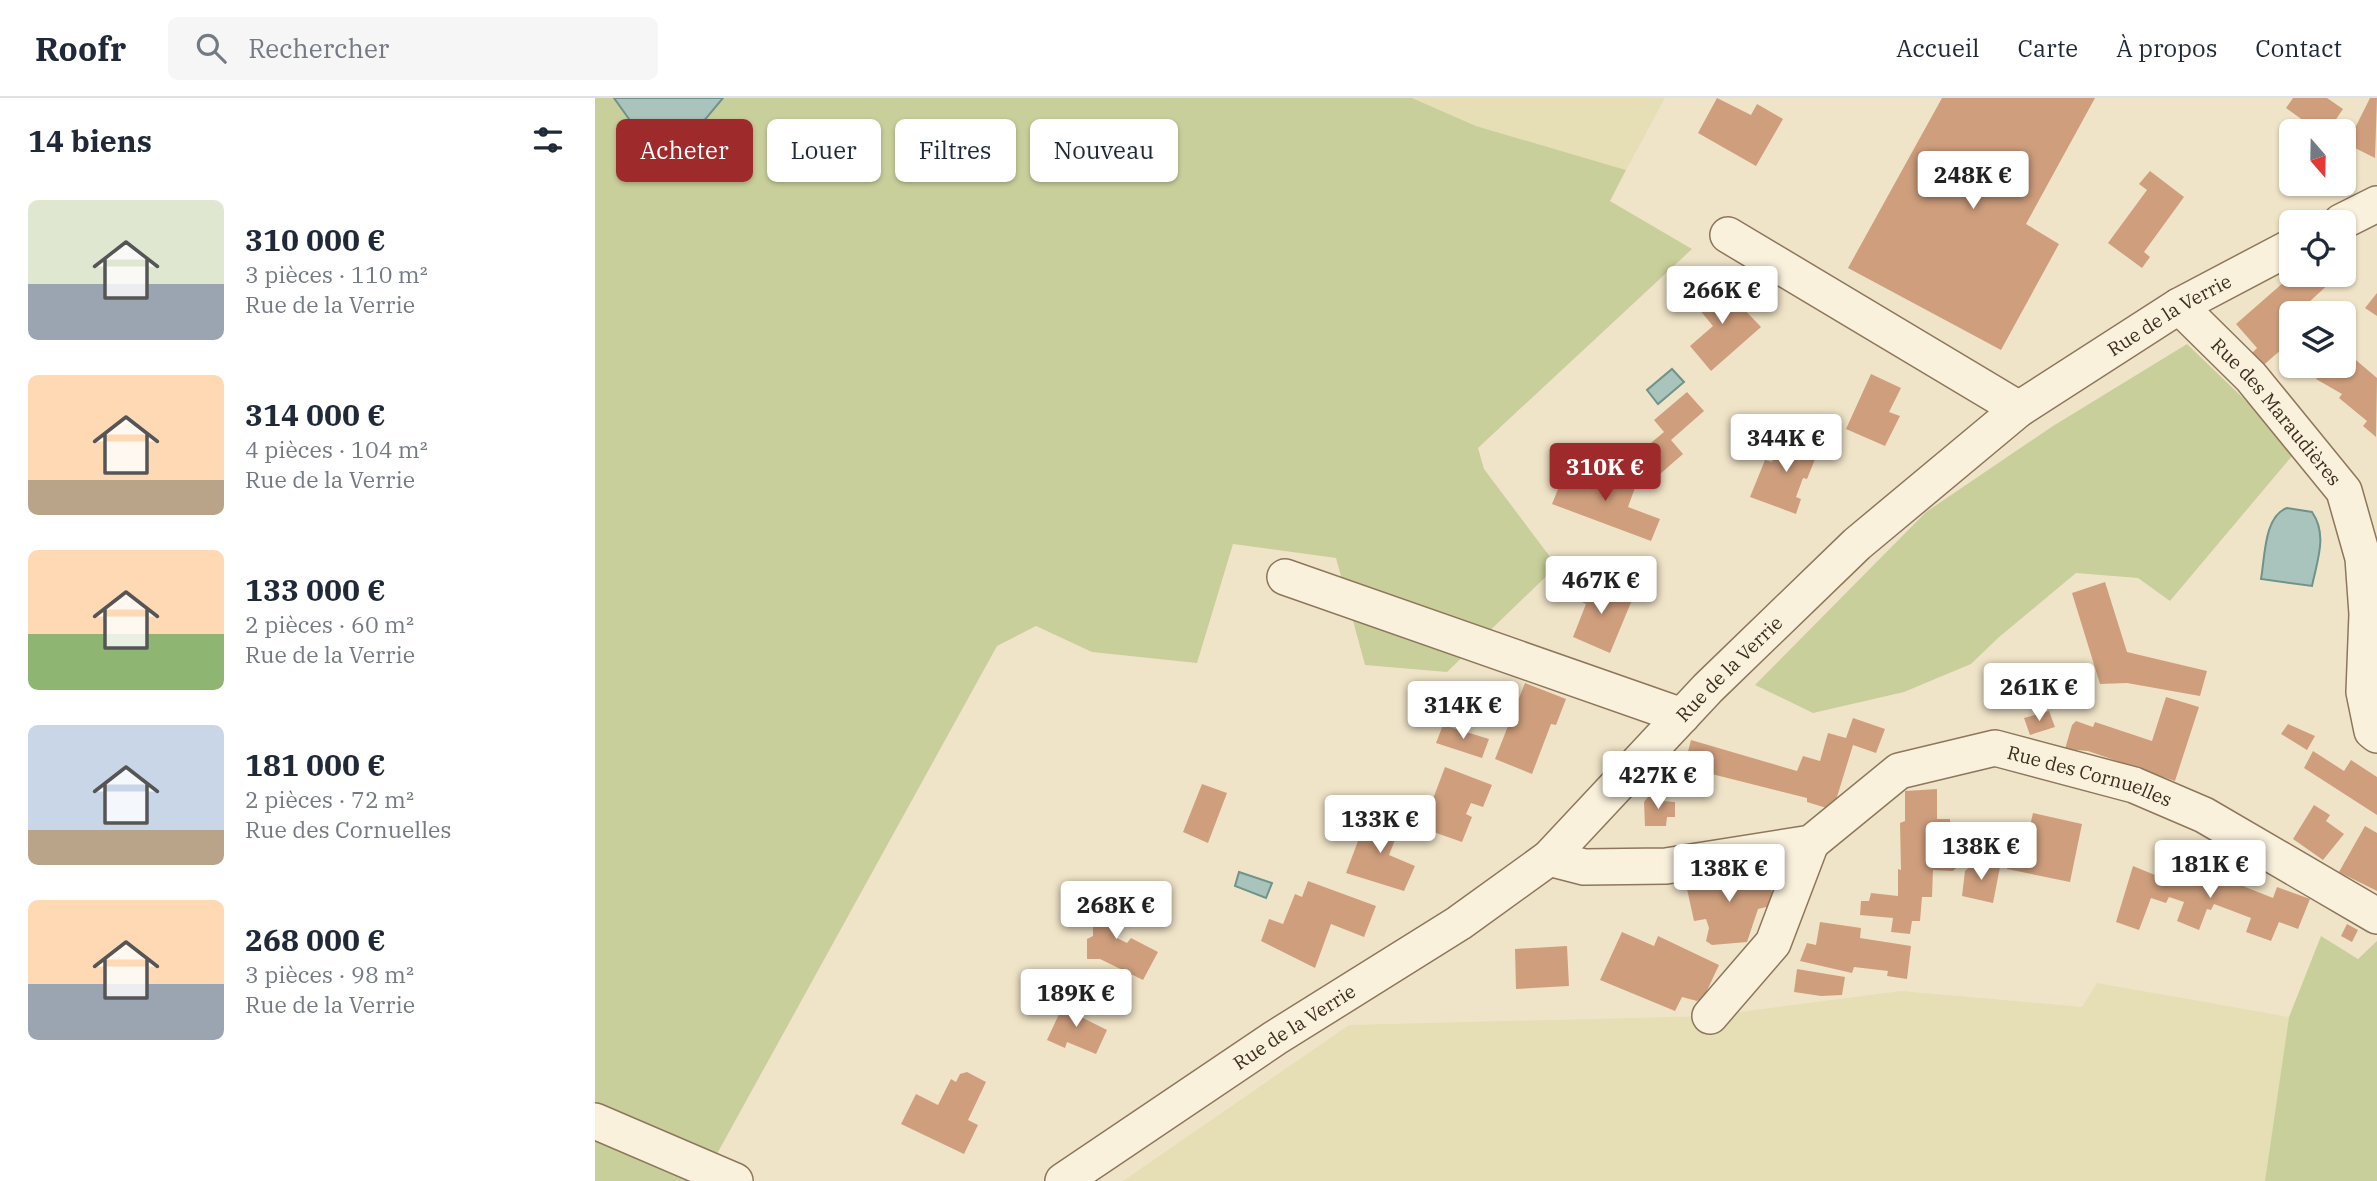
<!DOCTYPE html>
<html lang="fr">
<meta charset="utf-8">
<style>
:root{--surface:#fff;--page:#f6f6f7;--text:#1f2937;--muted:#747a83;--line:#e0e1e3;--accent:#9e2a2b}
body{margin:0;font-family:"IBM Plex Serif",serif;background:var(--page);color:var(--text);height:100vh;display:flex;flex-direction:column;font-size:26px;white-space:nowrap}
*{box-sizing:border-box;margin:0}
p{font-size:23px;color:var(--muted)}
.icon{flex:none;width:38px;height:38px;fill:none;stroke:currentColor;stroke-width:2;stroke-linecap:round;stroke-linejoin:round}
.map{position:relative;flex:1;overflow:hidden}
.drawer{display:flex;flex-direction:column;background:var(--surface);width:595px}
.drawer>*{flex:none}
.top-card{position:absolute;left:21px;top:21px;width:665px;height:63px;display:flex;gap:14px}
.needle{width:46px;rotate:160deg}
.buttons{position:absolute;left:1684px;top:21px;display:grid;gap:14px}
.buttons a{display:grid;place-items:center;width:77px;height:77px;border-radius:10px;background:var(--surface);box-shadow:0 2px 5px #0004;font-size:35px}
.price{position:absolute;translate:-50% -60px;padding:0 16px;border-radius:7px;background:#fff;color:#222;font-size:23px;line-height:46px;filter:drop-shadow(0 2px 4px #0008)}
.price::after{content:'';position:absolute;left:50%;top:42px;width:21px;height:16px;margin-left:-10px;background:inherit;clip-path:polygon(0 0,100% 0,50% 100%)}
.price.selected{background:var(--accent);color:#fff}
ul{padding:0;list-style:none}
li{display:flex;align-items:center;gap:21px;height:175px;padding:0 28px}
li span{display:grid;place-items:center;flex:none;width:196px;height:140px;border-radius:10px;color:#555}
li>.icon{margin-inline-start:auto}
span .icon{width:84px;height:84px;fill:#fffc;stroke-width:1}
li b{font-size:30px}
h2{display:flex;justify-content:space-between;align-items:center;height:84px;padding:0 28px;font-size:30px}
.pill{padding:0 24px;border-radius:10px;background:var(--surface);box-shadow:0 2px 5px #0004;font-size:24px;line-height:63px}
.pill.selected{background:var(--accent);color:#fff}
header{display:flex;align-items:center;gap:42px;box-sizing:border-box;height:98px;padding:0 35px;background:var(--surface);border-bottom:2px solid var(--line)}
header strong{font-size:33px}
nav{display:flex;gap:38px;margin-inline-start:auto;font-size:24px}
.search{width:490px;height:63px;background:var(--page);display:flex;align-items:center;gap:18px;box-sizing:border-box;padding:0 24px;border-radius:10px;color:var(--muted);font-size:26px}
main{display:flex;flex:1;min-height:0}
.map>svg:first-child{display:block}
.farmland{fill:#e6deb5}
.green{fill:#c9cf9b}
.water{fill:#a9c4bc;stroke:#6f938a;stroke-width:2}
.building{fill:#cf9f7d}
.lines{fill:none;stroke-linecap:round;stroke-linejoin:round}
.minor-casing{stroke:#8d765c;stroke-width:38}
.minor{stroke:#faf1dc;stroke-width:35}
.labels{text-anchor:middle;stroke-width:7;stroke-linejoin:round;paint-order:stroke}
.street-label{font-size:19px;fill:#3d2e20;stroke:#f7eed8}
</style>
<header>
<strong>Roofr</strong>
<div class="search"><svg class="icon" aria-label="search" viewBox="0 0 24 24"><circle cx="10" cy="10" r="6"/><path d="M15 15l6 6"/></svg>Rechercher</div>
<nav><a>Accueil</a><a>Carte</a><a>À propos</a><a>Contact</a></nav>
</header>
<main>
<section class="drawer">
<h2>14 biens<svg class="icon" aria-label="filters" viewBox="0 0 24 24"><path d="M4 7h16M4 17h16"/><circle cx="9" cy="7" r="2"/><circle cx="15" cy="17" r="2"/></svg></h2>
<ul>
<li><span style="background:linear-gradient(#dfe7d0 60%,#9aa5b1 0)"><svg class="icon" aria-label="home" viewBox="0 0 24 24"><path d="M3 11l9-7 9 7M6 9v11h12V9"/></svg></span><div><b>310 000 €</b><p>3 pièces · 110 m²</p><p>Rue de la Verrie</p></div></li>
<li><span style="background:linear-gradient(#ffd9b3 75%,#b9a48a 0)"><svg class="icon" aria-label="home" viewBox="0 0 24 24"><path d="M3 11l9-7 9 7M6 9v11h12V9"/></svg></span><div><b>314 000 €</b><p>4 pièces · 104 m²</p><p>Rue de la Verrie</p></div></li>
<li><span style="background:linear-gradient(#ffd9b3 60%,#8fb573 0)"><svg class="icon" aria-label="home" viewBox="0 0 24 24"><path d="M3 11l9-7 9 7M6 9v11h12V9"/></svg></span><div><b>133 000 €</b><p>2 pièces · 60 m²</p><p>Rue de la Verrie</p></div></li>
<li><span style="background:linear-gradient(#c9d6e8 75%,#b9a48a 0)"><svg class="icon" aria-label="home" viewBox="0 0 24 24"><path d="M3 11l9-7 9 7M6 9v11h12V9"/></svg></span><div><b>181 000 €</b><p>2 pièces · 72 m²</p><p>Rue des Cornuelles</p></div></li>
<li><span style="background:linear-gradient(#ffd9b3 60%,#9aa5b1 0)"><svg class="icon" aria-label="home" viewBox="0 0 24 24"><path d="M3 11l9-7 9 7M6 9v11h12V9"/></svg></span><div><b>268 000 €</b><p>3 pièces · 98 m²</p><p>Rue de la Verrie</p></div></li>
</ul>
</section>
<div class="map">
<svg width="1782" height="1083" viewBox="0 0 1782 1083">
<rect width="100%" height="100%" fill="#f0e4c8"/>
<g class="farmland">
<polygon points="817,0 1070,0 1031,72 881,28"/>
<polygon points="1502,885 1694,919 1670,1083 528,1083 754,927 1115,918 1306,893 1487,909"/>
</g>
<g class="green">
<polygon points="0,0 817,0 881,28 1031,72 1015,103 1097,151 883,350 889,371 962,468 852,574 770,567 741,460 638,446 602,565 497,554 441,528 402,548 107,1083 0,1083"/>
<polygon points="1592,246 1702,352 1575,503 1543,480 1481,475 1403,540 1376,566 1309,594 1218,615 1160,587 1331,414 1458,328"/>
<polygon points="1726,838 1763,861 1782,843 1782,1083 1670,1083 1694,919"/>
</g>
<g class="water">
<polygon points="19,0 128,0 103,30 85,36 50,33 39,28"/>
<polygon points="1077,271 1089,284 1063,306 1052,292"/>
<path d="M1692 410 1717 414C1733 437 1722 463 1717 488L1666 481C1670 459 1669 418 1692 410Z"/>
<polygon points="644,774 677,785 671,800 640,788"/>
</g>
<g class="building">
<polygon points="1122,0 1156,17 1162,6 1188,21 1161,68 1103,35"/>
<polygon points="1347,0 1500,0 1431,126 1464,146 1406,252 1253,170"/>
<polygon points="1698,0 1732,0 1748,11 1733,33 1723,33 1691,10"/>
<polygon points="1775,0 1782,0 1780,60 1752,46"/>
<polygon points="1555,73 1589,99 1549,154 1555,159 1547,170 1513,145 1552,92 1544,86"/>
<polygon points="1697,177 1731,177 1737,183 1702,215 1696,215 1696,221 1685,230 1696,243 1664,271 1654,258 1662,250 1641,226"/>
<polygon points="1122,183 1166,229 1116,273 1095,248 1118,228 1098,204"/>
<polygon points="1782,195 1782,218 1770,210"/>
<polygon points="1748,251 1782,280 1781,339 1768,328 1772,323 1744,300 1747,296 1721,281 1732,268 1748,268"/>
<polygon points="1276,276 1306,290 1294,314 1305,318 1290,348 1251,331"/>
<polygon points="1092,294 1109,313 1076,342 1088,356 1065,376 1033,364 1069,334 1059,322"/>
<polygon points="1189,336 1225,349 1212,381 1208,380 1201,399 1206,401 1201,416 1155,399 1170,362 1177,364"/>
<polygon points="1007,373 1041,387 1033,409 1065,421 1056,443 957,406 970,374 1001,385"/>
<polygon points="989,483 1037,502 1015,555 978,539 991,506 982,502"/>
<polygon points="1510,484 1532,554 1612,573 1605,598 1532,585 1505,586 1477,495"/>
<polygon points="930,585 971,601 961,627 956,626 937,676 900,661"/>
<polygon points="1571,599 1604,609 1580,683 1493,653 1470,651 1477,627 1481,623 1498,629 1500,624 1557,643"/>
<polygon points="1454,613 1460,629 1435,637 1429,620"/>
<polygon points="1258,620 1290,631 1281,655 1258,647 1238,712 1212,704 1212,700 1089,669 1096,642 1202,673 1208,658 1225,663 1233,635 1251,640"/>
<polygon points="1693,626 1720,638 1712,652 1686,636"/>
<polygon points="848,627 894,641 887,660 841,645"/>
<polygon points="1718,653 1749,673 1756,662 1782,679 1782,717 1709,670"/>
<polygon points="850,669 897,687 888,709 876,705 871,716 877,719 867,744 827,730"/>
<polygon points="607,686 632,695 613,745 588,734"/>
<polygon points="1342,691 1342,721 1355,721 1355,734 1370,734 1370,761 1358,773 1338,772 1337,799 1327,799 1325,823 1317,823 1315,836 1296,834 1298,820 1265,817 1266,803 1274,803 1276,795 1303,798 1303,771 1306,772 1305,725 1310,723 1310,693"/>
<polygon points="1062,694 1067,703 1080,704 1080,719 1072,719 1071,728 1050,728 1049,704 1056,695"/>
<polygon points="1719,707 1735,717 1731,723 1749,736 1728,762 1698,741"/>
<polygon points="785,713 808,722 794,757 820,768 809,793 751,775 769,727 778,730"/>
<polygon points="1438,715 1487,726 1475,784 1412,771 1419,737 1432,740"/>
<polygon points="1770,728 1782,735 1782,793 1744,774"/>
<polygon points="1585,763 1678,800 1682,789 1715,801 1703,831 1684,824 1676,843 1651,834 1656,820 1619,806 1616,812 1612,811 1604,832 1582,823 1589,804 1574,799 1571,805 1556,800 1544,832 1521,824 1538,768 1577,784"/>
<polygon points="1380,764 1405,769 1398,805 1367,798 1370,773"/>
<polygon points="1172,773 1180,807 1163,811 1152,844 1117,847 1111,843 1114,830 1111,821 1099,823 1090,782 1127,775 1129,781"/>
<polygon points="713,783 781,808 769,839 736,826 720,870 666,843 674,821 688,826 700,796 707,799"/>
<polygon points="498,796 520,796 520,839 532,845 536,840 563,854 548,882 505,861 492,861 492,841 498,838"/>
<polygon points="1225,824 1266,830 1265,840 1316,848 1312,881 1292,878 1293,873 1259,869 1257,875 1205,863 1212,845 1221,847"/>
<polygon points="1752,826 1763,832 1757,844 1746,838"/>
<polygon points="1027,834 1059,848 1063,838 1124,867 1109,899 1102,903 1087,899 1080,913 1005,882"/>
<polygon points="972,848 974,888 921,891 920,851"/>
<polygon points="1202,871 1250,879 1247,897 1226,898 1199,894"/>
<polygon points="472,899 489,907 484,918 512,932 501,956 472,944 470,950 452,942"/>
<polygon points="372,974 391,984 373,1022 383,1027 369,1056 306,1026 321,996 343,1007 356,981 361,984 365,976"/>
</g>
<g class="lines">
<g class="minor-casing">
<g id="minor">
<polyline points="1746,124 1782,106"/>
<polyline points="1133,137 1424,311"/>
<path id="s1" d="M1584 208 1656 279 1749 393 1768 460 1772 516 1769 594 1777 633 1782 637"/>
<polyline points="690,479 1087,618"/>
<path id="s2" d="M954 760 989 769 1071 768 1216 745 1304 673 1400 650 1539 687 1609 717 1782 818"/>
<polyline points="1115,918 1178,845 1216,745"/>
<polyline points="0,1023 140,1083"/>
<path id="s3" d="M468 1083 680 940 864 825 954 760 1113 590 1262 446 1424 311 1584 208 1696 149"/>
</g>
</g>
<use href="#minor" class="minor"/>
</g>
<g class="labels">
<g class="street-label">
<text dy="7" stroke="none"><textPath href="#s3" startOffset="1412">Rue de la Verrie</textPath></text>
<text dy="7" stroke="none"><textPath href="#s1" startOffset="144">Rue des Maraudières</textPath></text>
<text dy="7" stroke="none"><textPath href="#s3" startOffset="845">Rue de la Verrie</textPath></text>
<text dy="7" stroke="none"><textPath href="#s2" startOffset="576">Rue des Cornuelles</textPath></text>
<text dy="7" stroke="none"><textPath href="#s3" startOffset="278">Rue de la Verrie</textPath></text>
</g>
</g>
</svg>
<div class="buttons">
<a><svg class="needle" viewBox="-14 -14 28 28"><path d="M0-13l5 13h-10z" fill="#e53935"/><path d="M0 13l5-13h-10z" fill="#747a83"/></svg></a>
<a><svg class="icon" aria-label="locate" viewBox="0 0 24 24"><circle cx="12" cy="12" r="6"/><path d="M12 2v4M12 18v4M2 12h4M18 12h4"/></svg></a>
<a><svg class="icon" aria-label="layers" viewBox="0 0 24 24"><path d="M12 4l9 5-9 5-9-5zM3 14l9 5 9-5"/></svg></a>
</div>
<b class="price" style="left:1378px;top:113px">248K €</b>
<b class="price" style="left:1127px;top:228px">266K €</b>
<b class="price" style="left:1191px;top:376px">344K €</b>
<b class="price selected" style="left:1010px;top:405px">310K €</b>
<b class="price" style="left:1006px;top:518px">467K €</b>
<b class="price" style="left:1444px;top:625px">261K €</b>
<b class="price" style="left:868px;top:643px">314K €</b>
<b class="price" style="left:1063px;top:713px">427K €</b>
<b class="price" style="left:785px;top:757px">133K €</b>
<b class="price" style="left:1386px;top:784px">138K €</b>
<b class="price" style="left:1615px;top:802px">181K €</b>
<b class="price" style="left:1134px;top:806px">138K €</b>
<b class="price" style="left:521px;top:843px">268K €</b>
<b class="price" style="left:481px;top:931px">189K €</b>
<div class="top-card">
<a class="pill selected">Acheter</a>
<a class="pill">Louer</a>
<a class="pill">Filtres</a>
<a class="pill">Nouveau</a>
</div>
</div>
</main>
